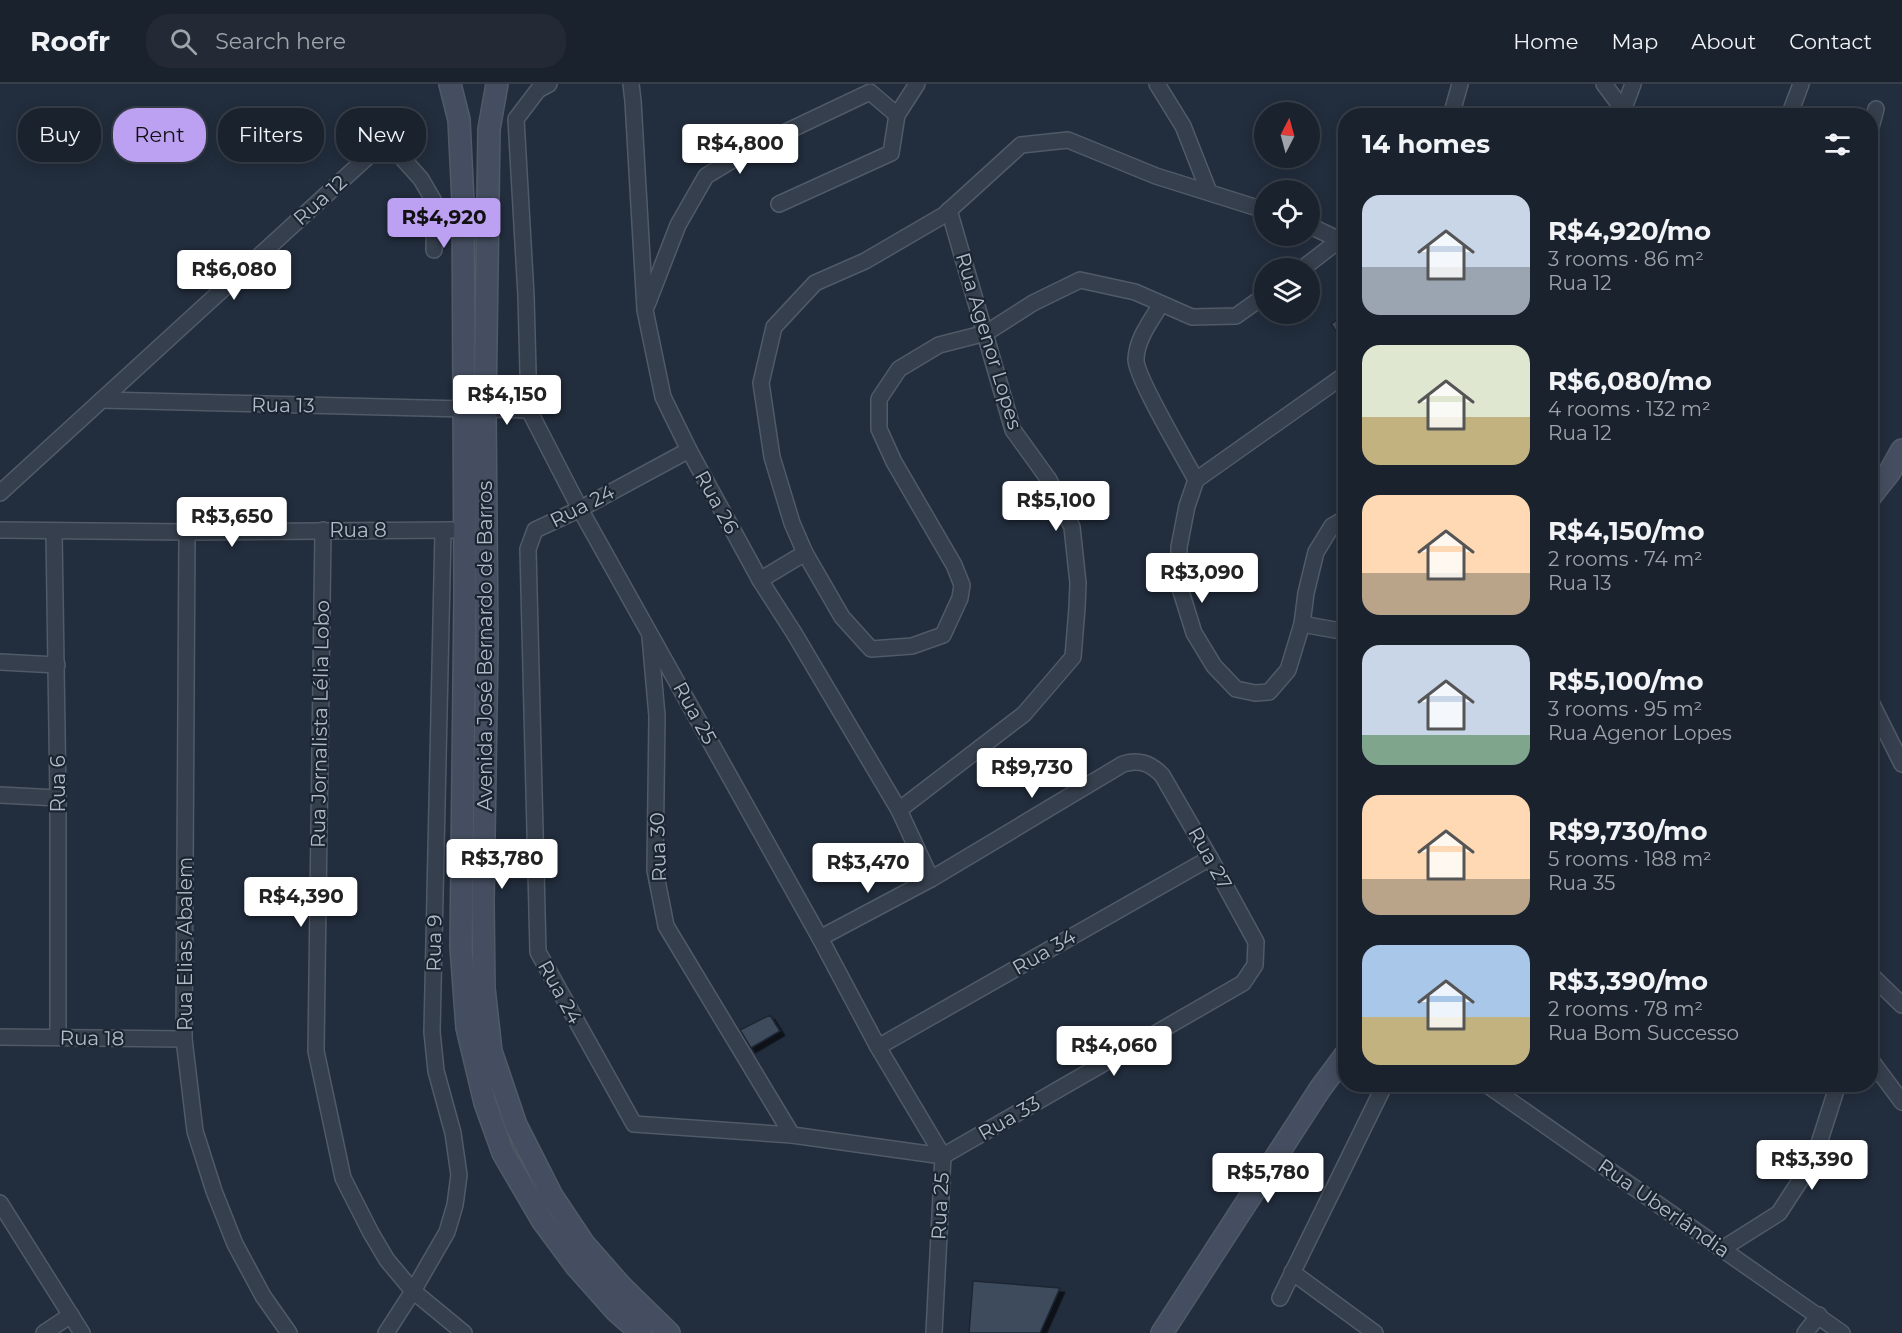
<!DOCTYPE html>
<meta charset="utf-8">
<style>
:root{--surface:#1a222e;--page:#232a36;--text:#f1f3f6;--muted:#9fa4aa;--line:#383f4a;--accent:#bca0f2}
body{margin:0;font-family:Montserrat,sans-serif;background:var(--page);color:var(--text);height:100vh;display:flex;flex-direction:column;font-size:22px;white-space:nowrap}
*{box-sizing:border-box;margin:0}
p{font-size:20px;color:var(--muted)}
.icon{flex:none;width:33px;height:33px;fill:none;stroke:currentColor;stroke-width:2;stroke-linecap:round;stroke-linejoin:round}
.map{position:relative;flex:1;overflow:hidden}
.side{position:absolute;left:1338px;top:24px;width:540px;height:984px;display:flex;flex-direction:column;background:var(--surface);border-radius:24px;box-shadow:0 3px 15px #0003,0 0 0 2px var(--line)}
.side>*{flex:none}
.banner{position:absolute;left:18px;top:24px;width:570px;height:54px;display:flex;gap:12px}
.needle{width:39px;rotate:6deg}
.buttons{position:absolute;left:1254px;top:18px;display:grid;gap:12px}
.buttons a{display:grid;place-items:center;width:66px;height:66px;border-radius:50%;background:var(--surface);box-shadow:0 3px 15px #0003,0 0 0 2px var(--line);font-size:30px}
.price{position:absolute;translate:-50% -51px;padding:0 14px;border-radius:6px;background:#fff;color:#222;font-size:20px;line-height:39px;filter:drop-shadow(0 2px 3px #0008)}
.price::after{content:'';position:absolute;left:50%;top:36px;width:18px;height:14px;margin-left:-9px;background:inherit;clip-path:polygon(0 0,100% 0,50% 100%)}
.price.on{background:var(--accent);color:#111}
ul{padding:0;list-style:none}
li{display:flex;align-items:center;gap:18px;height:150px;padding:0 24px}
li span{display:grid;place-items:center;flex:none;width:168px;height:120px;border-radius:18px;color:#555}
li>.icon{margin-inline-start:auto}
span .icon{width:72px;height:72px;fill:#fffc;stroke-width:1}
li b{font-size:26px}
h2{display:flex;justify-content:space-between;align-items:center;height:72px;padding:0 24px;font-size:26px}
.tag{padding:0 21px;border-radius:24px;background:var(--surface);box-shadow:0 3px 15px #0003,0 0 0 2px var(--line);font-size:21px;line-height:54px}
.tag.on{background:var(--accent);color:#111}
header{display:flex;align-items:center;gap:36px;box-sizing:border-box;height:84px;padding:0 30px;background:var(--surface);border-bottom:2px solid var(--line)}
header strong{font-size:28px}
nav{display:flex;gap:33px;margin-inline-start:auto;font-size:21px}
.search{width:420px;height:54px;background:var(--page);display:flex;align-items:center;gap:15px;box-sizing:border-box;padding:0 21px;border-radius:24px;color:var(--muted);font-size:22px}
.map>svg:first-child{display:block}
.building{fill:#3e4b5c;stroke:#1d2633;stroke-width:1.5;filter:url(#shadow)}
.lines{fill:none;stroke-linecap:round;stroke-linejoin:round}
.street-casing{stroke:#515a67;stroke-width:18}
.secondary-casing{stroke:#515a67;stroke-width:24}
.street{stroke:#363f4d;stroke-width:15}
.secondary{stroke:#444e60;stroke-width:21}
.labels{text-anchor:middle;stroke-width:4.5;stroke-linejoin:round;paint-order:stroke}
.street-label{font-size:20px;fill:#b1bac8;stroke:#1b2431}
</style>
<header>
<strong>Roofr</strong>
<div class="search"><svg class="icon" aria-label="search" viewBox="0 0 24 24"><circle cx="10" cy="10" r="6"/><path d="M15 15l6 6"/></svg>Search here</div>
<nav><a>Home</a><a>Map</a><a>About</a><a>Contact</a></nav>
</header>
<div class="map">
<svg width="1902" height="1249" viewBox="0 0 1902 1249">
<defs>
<filter id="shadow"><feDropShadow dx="4.5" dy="4.5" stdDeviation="0" flood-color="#0009"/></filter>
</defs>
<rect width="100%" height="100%" fill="#222d3d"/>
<g class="building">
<polygon points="1346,230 1346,261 1331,240"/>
<polygon points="770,931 780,947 751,964 740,946"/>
<polygon points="973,1197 1060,1204 1040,1249 969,1249"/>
</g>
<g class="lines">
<g class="street-casing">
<g id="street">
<polyline points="549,0 538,6 516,35 526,212 529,326 580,425 820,854 878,963 943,1072 934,1249"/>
<polyline points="631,0 633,17 645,226 663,313 689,366 760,496 794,549 899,726 931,795"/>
<polyline points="1157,0 1183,42 1209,108"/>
<polyline points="1604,0 1628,32"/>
<polyline points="1451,32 1460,0"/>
<polyline points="1621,32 1633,0"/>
<polyline points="1789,32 1801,0"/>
<polyline points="1870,47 1876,25"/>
<polyline points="779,120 891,69 897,31 917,0"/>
<polyline points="1264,126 1156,92 1068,56 1021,61 944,131 865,177 815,199 774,243 761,299 772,373 792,439 805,469 842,533 871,565 912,562 943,551 960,514 962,501 954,481 894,378 879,345 879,315 899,285 939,261 986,249 1033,219 1080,196 1135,208 1192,233 1236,232 1264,212"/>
<polyline points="1310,142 1340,156"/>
<polyline points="1303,184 1346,151"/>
<path d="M1161 220C1151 237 1137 254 1136 275 1135 292 1185 375 1196 396"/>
<polyline points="647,221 678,141 706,92 754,63 870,8 897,31"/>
<polyline points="1346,290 1196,396 1187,422 1179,463 1179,501 1194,549 1214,582 1236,605 1255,609 1269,608 1288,586 1302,540 1306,509 1316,468 1332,442 1346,434"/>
<polyline points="102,316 464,325"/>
<polyline points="485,325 529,326"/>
<path d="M689 366 580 425 535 446 528 465 538 868 634 1040 792 1051 943 1072 1243 899 1255 881 1256 858 1210 774 1162 691C1150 679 1139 675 1123 680L931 795 820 854"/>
<polyline points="0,409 386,56 421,95 435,119 434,166"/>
<polyline points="0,446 187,448 453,446"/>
<polyline points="323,446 316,967 343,1094 371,1149 387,1176 413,1207 464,1249"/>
<polyline points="54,448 58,714 58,953"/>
<polyline points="187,448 184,955 195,1047 214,1107 235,1160 263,1212 289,1249"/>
<polyline points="760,496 805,469"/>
<polyline points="1302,540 1346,548"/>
<polyline points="650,553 657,632 655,786 666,842 792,1051"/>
<polyline points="0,578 57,581"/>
<polyline points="1870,616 1902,680"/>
<polyline points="0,711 58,714"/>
<polyline points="899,726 1024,630 1073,573 1077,524 1078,499 1072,443 1049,396 1013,346 949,126"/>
<polyline points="1870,890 1902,921"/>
<polyline points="0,953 184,955"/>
<polyline points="878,963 1210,774"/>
<polyline points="1870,975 1902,1018"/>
<polyline points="1486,1000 1842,1249"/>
<polyline points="0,1119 82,1249"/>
<polyline points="1722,1165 1779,1129 1814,1075 1838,1000"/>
<polyline points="1292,1188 1375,1249"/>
<polyline points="1280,1214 1385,1000"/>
<polyline points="44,1249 71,1231"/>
<polyline points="386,1249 413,1207 447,1148 455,1121 459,1091 453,1049 436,987 432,948 443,447"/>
<polyline points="1805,1249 1819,1231"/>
</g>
</g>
<g class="secondary-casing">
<g id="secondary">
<polyline points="450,0 459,36 463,118 465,509 461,863 467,944 485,1019 503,1069 542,1136 576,1182 616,1227 641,1249"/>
<polyline points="497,0 489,45 485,325 487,559 483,818 484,904 491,967 516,1041 552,1112 584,1160 621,1202 669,1249"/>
<polyline points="1870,413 1889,389 1902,366"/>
<polyline points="1162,1249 1320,1005 1346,970"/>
</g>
</g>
<use href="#street" class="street"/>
<use href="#secondary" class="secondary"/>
</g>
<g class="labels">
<g class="street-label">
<text transform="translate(320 116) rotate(-42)" y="7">Rua 12</text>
<text transform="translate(989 257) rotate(73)" y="7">Rua Agenor Lopes</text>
<text transform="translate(283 321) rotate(1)" y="7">Rua 13</text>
<text transform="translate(717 418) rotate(61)" y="7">Rua 26</text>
<text transform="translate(582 422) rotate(-27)" y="7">Rua 24</text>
<text x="358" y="453">Rua 8</text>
<text transform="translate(485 562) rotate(-90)" y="7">Avenida José Bernardo de Barros</text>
<text transform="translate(695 629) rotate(61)" y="7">Rua 25</text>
<text transform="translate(320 640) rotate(-89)" y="7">Rua Jornalista Lélia Lobo</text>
<text transform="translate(58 700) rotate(-90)" y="7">Rua 6</text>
<text transform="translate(658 763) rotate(-92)" y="7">Rua 30</text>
<text transform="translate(1210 774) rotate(61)" y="7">Rua 27</text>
<text transform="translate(434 859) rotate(-89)" y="7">Rua 9</text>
<text transform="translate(185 860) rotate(-90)" y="7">Rua Elias Abalem</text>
<text transform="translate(1044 868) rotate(-30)" y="7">Rua 34</text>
<text transform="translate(560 908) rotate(61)" y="7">Rua 24</text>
<text transform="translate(92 954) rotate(1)" y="7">Rua 18</text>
<text transform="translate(1009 1034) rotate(-30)" y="7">Rua 33</text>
<text transform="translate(940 1122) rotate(-87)" y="7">Rua 25</text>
<text transform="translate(1664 1124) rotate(35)" y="7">Rua Uberlândia</text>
</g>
</g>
</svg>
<div class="buttons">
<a><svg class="needle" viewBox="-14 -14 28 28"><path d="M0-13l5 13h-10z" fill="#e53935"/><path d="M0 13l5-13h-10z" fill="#9fa4aa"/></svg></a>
<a><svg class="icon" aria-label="locate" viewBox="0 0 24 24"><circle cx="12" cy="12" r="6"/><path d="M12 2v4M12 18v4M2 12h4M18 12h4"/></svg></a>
<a><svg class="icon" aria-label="layers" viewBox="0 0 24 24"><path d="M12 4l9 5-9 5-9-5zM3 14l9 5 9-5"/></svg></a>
</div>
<b class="price" style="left:740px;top:91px">R$4,800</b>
<b class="price on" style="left:444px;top:165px">R$4,920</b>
<b class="price" style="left:234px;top:217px">R$6,080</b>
<b class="price" style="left:507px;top:342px">R$4,150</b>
<b class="price" style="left:1056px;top:448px">R$5,100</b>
<b class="price" style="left:232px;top:464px">R$3,650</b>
<b class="price" style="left:1202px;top:520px">R$3,090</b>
<b class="price" style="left:1032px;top:715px">R$9,730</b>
<b class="price" style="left:502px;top:806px">R$3,780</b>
<b class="price" style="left:868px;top:810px">R$3,470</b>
<b class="price" style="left:301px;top:844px">R$4,390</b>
<b class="price" style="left:1114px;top:993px">R$4,060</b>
<b class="price" style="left:1812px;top:1107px">R$3,390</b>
<b class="price" style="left:1268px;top:1120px">R$5,780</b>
<div class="banner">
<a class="tag">Buy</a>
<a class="tag on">Rent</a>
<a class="tag">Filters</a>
<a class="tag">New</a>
</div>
<section class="side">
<h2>14 homes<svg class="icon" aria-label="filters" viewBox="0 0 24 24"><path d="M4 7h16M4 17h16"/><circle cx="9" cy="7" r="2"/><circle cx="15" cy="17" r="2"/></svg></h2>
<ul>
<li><span style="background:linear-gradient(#c9d6e8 60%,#9aa5b1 0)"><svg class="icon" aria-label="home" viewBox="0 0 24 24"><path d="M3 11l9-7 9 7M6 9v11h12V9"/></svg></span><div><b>R$4,920/mo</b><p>3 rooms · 86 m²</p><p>Rua 12</p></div></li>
<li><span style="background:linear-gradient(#dfe7d0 60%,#c2b280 0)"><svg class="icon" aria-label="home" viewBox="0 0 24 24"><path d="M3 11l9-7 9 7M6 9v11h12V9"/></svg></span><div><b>R$6,080/mo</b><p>4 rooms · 132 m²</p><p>Rua 12</p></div></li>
<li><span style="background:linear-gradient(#ffd9b3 65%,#b9a48a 0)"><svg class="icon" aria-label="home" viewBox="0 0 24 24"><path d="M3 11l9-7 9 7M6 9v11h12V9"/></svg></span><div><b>R$4,150/mo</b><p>2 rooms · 74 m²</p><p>Rua 13</p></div></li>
<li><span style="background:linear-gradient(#c9d6e8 75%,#7fa58c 0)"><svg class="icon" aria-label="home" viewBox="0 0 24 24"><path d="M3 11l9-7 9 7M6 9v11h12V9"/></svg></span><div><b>R$5,100/mo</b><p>3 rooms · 95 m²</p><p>Rua Agenor Lopes</p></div></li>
<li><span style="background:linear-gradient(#ffd9b3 70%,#b9a48a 0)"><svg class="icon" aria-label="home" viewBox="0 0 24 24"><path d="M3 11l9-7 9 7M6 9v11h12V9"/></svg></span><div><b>R$9,730/mo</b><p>5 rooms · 188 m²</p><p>Rua 35</p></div></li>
<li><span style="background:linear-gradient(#a9c7e8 60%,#c2b280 0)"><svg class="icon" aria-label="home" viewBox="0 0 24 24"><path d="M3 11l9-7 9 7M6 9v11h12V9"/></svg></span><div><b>R$3,390/mo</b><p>2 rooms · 78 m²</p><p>Rua Bom Successo</p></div></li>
</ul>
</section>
</div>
